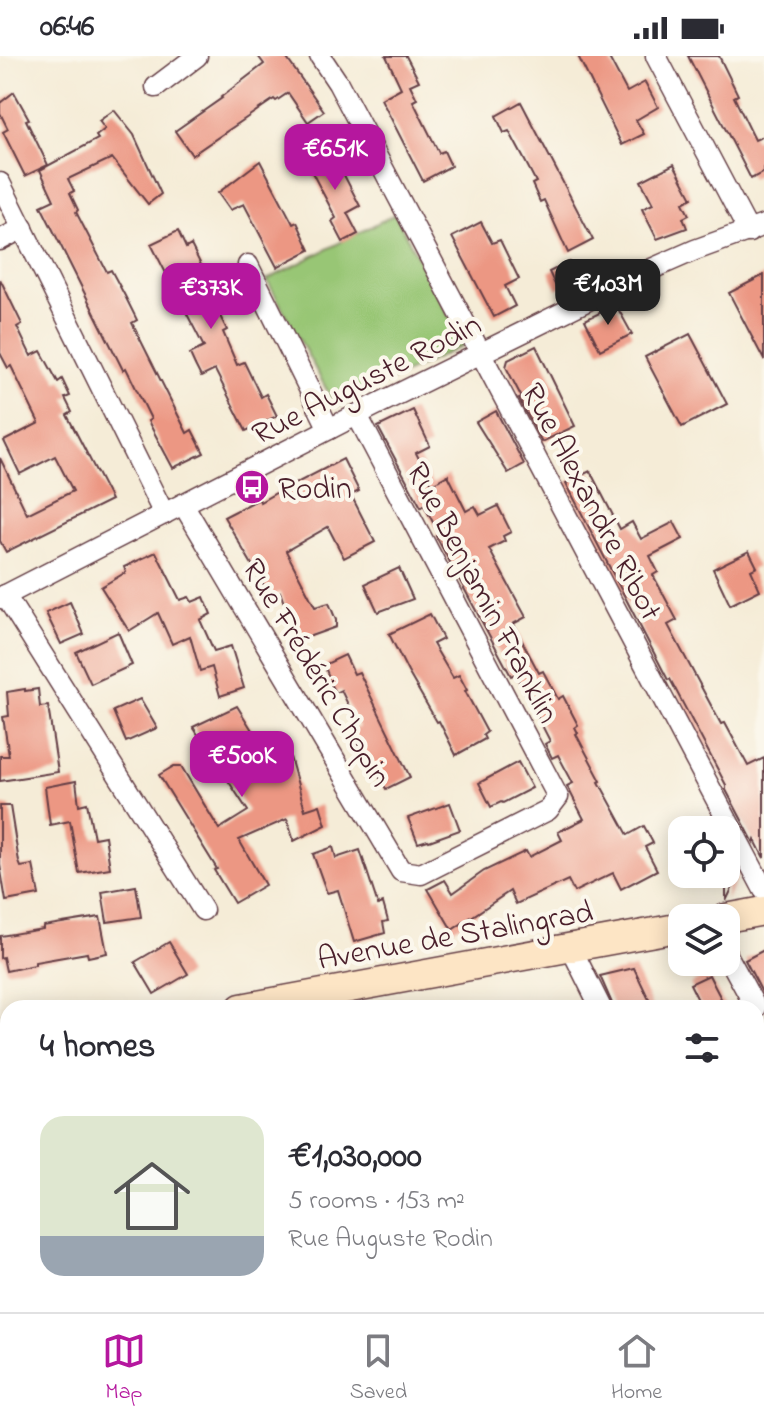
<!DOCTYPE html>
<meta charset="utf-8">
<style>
:root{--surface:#fff;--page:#f7f7f7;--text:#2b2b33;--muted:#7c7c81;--line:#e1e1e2;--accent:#b5179e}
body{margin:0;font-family:"Indie Flower",sans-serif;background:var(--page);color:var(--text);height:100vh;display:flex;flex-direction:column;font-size:30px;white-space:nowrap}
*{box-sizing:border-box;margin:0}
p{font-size:26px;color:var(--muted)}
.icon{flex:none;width:44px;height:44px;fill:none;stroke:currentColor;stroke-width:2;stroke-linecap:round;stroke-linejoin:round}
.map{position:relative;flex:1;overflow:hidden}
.sheet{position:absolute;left:0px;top:944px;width:764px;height:312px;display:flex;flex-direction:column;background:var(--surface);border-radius:24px 24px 0 0;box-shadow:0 4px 20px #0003}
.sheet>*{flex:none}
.controls{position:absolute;left:668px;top:760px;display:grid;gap:16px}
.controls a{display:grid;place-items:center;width:72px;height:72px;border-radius:16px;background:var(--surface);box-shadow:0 4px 20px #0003;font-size:40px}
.price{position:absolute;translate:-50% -68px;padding:0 18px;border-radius:16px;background:var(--accent);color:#fff;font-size:26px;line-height:52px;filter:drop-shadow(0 2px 4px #0008)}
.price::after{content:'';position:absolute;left:50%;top:48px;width:24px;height:18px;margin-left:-12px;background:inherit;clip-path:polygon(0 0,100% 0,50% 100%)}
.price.current{background:#222;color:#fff}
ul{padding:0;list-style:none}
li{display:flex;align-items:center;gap:24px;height:200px;padding:0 40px}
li+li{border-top:2px solid var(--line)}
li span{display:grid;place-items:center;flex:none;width:224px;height:160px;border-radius:24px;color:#555}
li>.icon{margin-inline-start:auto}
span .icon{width:96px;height:96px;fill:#fffc;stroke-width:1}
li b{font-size:34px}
h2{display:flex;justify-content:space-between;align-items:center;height:96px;padding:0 40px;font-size:34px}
.status{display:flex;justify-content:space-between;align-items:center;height:56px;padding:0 40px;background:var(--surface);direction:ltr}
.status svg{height:22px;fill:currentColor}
.tab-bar{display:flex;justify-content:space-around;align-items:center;height:112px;border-top:2px solid var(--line);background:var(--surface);font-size:22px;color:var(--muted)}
.tab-bar a{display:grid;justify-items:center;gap:4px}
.tab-bar .current{color:var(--accent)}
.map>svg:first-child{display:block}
.green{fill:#98c674;stroke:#717250;stroke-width:2}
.building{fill:#ec9783}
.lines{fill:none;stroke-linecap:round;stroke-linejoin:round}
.street-casing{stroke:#643e45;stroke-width:23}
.secondary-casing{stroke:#643e45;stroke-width:31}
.street{stroke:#fff;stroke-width:20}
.secondary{stroke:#fde5c5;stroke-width:28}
.labels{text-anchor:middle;stroke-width:8;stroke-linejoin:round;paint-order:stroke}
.street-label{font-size:32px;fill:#4a1f2b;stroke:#fbf7ec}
.poi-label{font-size:32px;fill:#4a1f2b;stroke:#fbf7ec;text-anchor:start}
</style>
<div class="status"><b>06:46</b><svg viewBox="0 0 49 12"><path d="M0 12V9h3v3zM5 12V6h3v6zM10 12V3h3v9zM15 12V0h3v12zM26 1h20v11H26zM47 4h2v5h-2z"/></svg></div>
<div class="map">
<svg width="764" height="1256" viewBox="0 0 764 1256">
<rect width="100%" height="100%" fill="#fbf7ec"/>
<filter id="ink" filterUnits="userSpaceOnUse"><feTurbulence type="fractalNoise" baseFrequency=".0125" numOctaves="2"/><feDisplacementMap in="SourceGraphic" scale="16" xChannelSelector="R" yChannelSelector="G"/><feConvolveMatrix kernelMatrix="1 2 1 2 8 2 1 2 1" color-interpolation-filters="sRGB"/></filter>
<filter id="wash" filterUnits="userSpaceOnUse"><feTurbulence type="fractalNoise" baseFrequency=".006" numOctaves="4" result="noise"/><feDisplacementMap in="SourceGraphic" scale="32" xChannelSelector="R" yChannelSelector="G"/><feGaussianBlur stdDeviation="1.8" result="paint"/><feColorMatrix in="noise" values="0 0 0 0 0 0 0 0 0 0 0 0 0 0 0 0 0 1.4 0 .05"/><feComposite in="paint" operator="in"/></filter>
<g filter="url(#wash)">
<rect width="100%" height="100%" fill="#f5ecd7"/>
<polygon class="green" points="395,158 464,289 336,351 267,224"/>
<g id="blocks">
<g class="building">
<polygon points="258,0 285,0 324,55 308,66 288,37 276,45 274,43 192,99 175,75 222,42 221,41 264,8"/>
<polygon points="386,0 406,0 419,25 410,29 417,43 413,45 439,97 444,95 451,110 423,125 381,43 401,32"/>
<polygon points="578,0 608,0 627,36 645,26 658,51 636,64 644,78 622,89"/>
<polygon points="688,0 719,0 738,39 734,41 755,84 764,80 764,116 751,123"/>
<polygon points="14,36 29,63 26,64 48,109 25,120 3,76 8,73 0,57 0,47"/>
<polygon points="521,46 593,184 568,197 544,144 540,146 532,128 536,126 523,101 509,75 504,77 496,60"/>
<polygon points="114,54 134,79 161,138 148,148 112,102 68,123 74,135 70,137 78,154 76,156 107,216 111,214 125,240 137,264 132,267 187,377 192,374 204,397 173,412 148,365 151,363 126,312 123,314 41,150 54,144 40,114 98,83 96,80 105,73 99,65"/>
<polygon points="330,92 360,150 347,157 358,178 343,186 332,165 336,162 306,105"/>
<polygon points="260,105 293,168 297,166 310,194 277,211 244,148 230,154 218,137"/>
<polygon points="674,108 692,142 683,147 689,159 683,162 687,172 657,183 642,153 653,148 641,125"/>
<polygon points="481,166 492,187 500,184 519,223 505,230 515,250 494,261 452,181"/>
<polygon points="178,175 186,192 191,189 210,227 205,230 227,274 223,276 237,309 244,306 261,341 266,338 277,360 246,375 215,314 201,321 195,309 190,298 204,291 151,188"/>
<polygon points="569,206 577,223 557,233 549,216"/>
<polygon points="764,219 764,304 729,237"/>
<polygon points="0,223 22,268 17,271 31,300 41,295 58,326 62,323 70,340 65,342 72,356 67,359 111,444 6,496 0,485 0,402 27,458 73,435 55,400 20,418 4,385 39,367 11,310 8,312 0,297"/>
<polygon points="616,249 632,278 600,294 585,264"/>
<polygon points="690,278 727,348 682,371 645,301"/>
<polygon points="536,290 575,370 542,386 519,343 522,342 506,311 508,304"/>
<polygon points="413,354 430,390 416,397 432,428 448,419 466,455 475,450 480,459 498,450 511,476 503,480 505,485 489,493 526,561 513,568 539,617 543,615 558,643 563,640 578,669 575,671 578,677 576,678 601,725 599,726 628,779 644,770 653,787 645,791 657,814 621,833 613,817 574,836 568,824 516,848 510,835 452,874 428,833 445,824 453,837 484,815 526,795 529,801 562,784 558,776 584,763 567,730 573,727 558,699 552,702 545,688 550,685 528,642 515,618 511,620 436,480 439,478 424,449 421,451 378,371"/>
<polygon points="496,355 524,408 508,417 476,366"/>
<polygon points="343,403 359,435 351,439 375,486 344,502 328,471 286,495 315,551 329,547 336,564 336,571 305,582 304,581 297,583 280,536 271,541 224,461 259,443 260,446 288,430 289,431"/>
<polygon points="590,415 620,473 632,466 641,483 674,466 683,483 650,500 658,516 653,519 677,564 668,569 721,668 725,667 748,710 764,702 764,802 755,784 754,787 726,734 726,729 670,623 668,624 641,572 566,427"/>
<polygon points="749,495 757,511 751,514 760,534 730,549 713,513"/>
<polygon points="156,496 180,544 189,541 192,546 204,541 211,558 200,564 214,595 231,590 244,632 220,640 212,611 200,615 190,580 172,588 158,557 129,575 101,531 126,516 124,511"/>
<polygon points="399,512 413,543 378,556 365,528"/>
<polygon points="70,546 84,578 61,588 46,557"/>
<polygon points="430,558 443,583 433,588 453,622 459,619 467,634 465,635 487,676 483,679 485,683 456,699 439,665 437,666 408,616 389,578"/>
<polygon points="118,576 132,609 91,628 76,596"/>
<polygon points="345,599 354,618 359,616 410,721 386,733 363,691 360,692 351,675 359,671 341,634 335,637 327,622 329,621 324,609"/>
<polygon points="25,633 25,635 38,633 40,651 48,650 58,716 0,725 0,700 9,700 3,661 9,660 7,636"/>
<polygon points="140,643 157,672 126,686 113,655"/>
<polygon points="237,650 268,700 288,694 305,754 320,749 326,769 294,785 287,763 239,784 265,829 234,847 214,814 217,813 159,719 174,710 181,710 219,773 248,755 193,671"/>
<polygon points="518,706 532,732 503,747 501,746 491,751 479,727"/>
<polygon points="76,725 79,749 87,747 94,782 105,780 110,812 79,817 70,765 50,769 45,731"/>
<polygon points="450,747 460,774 429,785 428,784 418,787 408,762"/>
<polygon points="0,750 10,750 19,806 21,811 33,809 39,839 6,845 0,809"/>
<polygon points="726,790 740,816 726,845"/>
<polygon points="333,791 336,802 360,794 378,849 383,847 388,865 383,866 385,877 354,886 338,834 327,837 313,798"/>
<polygon points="136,830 141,861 107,866 102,836"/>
<polygon points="100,861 107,897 88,901 87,897 35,906 35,909 6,915 3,901 0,902 0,880 43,873 43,870"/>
<polygon points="169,886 188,918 154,938 135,906"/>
<polygon points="764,894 764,940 745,904"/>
<polygon points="634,912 653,952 614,952 600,920"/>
<polygon points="709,919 715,931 726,952 702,952 690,928"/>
</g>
</g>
</g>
<g filter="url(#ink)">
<use href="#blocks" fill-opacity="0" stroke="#643e45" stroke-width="2"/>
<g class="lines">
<g class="street-casing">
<g id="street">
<polyline points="320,0 338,27 764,834"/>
<polyline points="656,0 749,176"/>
<polyline points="156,31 197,0"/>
<polyline points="0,127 164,458"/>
<polyline points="0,184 23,172"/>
<polyline points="248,209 329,373"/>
<polyline points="183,448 401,815 421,818 548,754 558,741 357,359"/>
<polyline points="5,539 203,854"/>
<polyline points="0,542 372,351 647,215 695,194 764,169"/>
<polyline points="571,892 601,952"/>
<polyline points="726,897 756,952"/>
<polyline points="0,1005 8,1021"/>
<polyline points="121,1248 125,1256"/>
<polyline points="357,1248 361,1256"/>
<polyline points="746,1248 750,1256"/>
</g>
</g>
<g class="secondary-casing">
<g id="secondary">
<polyline points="726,862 764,855"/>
<polyline points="241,952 682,871"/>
<polyline points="0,996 8,995"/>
</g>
</g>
<use href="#street" class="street"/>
<use href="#secondary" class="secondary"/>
</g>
</g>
<defs>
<g id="bus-disc" transform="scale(1.8)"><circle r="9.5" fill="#b5179e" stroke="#fbf7ec"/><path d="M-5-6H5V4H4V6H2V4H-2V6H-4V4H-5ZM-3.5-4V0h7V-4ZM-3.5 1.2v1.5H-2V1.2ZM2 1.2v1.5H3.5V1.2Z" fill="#fff"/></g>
</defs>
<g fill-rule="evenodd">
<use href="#bus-disc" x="252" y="431"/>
</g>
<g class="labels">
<g class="street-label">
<text transform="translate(366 322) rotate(-27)" y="11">Rue Auguste Rodin</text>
<text transform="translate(593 445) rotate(62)" y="11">Rue Alexandre Ribot</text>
<text transform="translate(484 536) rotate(62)" y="11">Rue Benjamin Franklin</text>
<text transform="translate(318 616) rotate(59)" y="11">Rue Frédéric Chopin</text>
<text transform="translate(455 878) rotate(-10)" y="11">Avenue de Stalingrad</text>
</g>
<g class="poi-label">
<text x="278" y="442">Rodin</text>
</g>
</g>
</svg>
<div class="controls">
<a><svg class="icon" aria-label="locate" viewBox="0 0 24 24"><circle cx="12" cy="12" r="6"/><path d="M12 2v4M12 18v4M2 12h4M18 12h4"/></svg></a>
<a><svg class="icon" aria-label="layers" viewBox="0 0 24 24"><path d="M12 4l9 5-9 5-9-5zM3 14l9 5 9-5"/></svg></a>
</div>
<b class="price" style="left:335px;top:136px">€651K</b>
<b class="price current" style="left:608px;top:271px">€1.03M</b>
<b class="price" style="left:211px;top:275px">€373K</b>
<b class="price" style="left:242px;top:743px">€500K</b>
<section class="sheet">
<h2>4 homes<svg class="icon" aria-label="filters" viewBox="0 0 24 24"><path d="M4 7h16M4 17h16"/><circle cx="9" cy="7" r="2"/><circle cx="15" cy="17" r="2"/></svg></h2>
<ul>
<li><span style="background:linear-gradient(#dfe7d0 75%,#9aa5b1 0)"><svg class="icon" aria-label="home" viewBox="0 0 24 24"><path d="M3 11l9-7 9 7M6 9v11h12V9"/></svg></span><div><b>€1,030,000</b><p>5 rooms · 153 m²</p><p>Rue Auguste Rodin</p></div></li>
</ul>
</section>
</div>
<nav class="tab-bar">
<a class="current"><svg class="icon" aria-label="map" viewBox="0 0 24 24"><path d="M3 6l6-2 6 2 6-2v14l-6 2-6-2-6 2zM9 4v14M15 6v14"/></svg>Map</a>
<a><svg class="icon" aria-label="saved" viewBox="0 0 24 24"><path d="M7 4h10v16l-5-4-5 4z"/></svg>Saved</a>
<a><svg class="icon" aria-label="home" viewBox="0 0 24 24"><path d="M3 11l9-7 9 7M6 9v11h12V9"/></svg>Home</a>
</nav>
